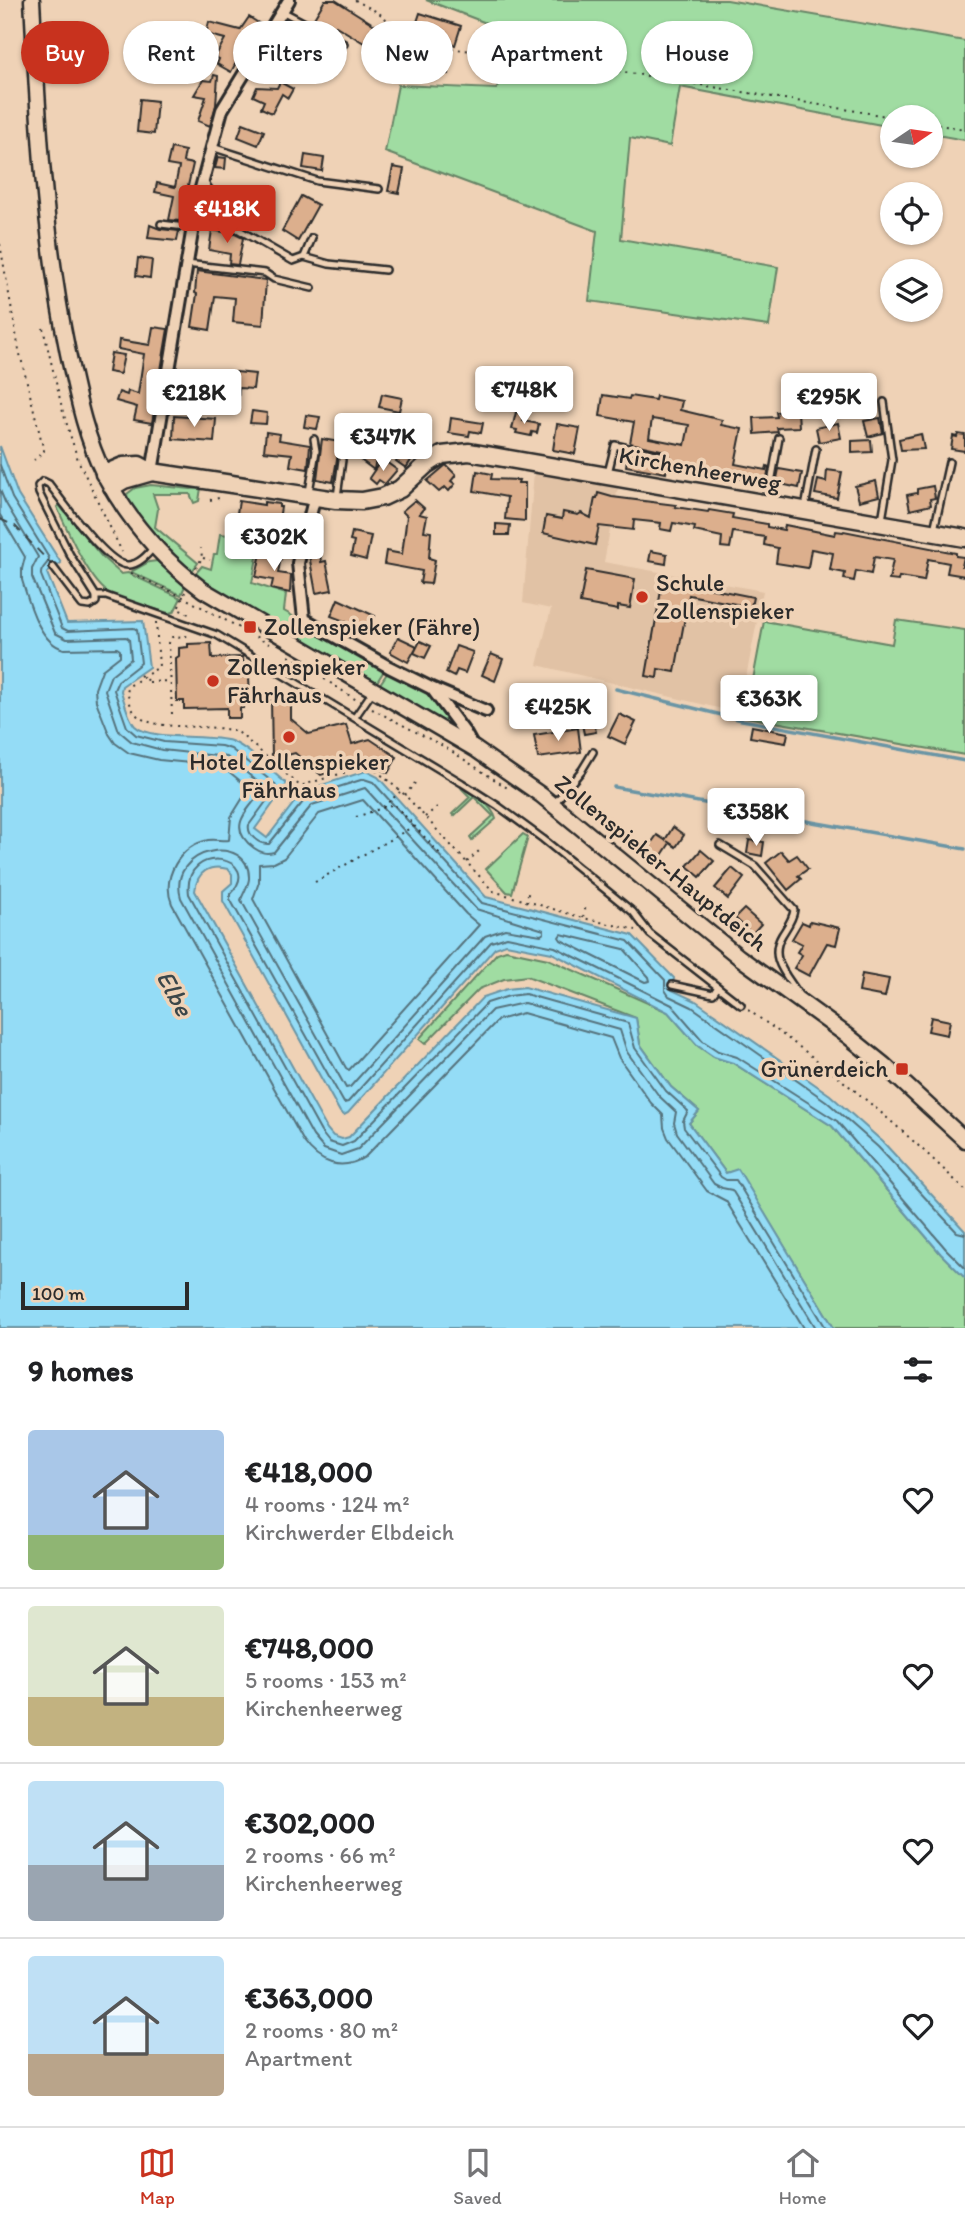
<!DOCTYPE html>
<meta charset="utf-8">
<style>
:root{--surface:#fff;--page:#f2f2f2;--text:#202124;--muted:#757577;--line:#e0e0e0;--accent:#c8321e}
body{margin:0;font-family:Itim,sans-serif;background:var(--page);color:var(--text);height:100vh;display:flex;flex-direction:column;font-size:26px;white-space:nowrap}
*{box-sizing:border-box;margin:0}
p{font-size:23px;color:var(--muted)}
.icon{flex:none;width:38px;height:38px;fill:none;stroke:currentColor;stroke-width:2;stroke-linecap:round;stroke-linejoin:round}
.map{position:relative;height:1328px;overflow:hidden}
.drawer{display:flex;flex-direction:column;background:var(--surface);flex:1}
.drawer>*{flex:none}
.hud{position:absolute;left:21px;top:21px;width:924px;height:63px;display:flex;gap:14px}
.needle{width:46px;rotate:77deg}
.controls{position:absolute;left:880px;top:105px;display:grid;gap:14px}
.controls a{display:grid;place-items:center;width:63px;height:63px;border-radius:50%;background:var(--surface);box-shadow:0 2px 5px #0004;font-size:35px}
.scale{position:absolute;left:21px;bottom:18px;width:168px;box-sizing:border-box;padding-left:7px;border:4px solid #2b2b2b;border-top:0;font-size:19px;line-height:24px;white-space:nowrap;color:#2b2b2b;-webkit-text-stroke:5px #efd2b6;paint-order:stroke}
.price{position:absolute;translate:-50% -60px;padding:0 16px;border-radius:7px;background:#fff;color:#222;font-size:23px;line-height:46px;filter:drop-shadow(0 2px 4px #0008)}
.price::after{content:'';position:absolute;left:50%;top:42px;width:21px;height:16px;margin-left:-10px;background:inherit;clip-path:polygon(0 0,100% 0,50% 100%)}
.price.current{background:var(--accent);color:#fff}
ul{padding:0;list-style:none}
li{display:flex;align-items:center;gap:21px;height:175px;padding:0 28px}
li+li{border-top:2px solid var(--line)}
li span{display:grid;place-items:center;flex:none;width:196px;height:140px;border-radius:7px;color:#555}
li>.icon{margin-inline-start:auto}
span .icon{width:84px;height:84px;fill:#fffc;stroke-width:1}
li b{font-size:30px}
h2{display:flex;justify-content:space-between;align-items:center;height:84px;padding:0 28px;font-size:30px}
.tag{padding:0 24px;border-radius:32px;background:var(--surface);box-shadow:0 2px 5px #0004;font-size:24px;line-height:63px}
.tag.current{background:var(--accent);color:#fff}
.dock{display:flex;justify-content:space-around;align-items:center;height:98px;border-top:2px solid var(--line);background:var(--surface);font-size:19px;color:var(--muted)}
.dock a{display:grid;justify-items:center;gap:4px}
.dock .current{color:var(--accent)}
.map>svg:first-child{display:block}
.built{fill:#e1c2a5}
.green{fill:#a0dca2;stroke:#668466;stroke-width:2}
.water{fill:#94dcf6;stroke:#6a95a5;stroke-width:2}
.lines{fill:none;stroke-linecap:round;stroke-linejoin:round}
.shore{stroke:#55727c;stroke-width:2}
.stream{stroke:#6a95a5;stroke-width:3.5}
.ferry{stroke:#3b4649;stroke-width:2;stroke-dasharray:9 7;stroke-linecap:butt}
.building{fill:#dcaf8d;stroke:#2b2b2b;stroke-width:2;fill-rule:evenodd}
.service-casing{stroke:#2b2b2b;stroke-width:10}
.minor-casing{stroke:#2b2b2b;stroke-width:16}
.tertiary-casing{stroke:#2b2b2b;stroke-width:19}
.secondary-casing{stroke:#2b2b2b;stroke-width:21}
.path{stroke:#2b2b2b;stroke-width:2;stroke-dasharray:2 5;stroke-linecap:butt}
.service{stroke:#efd2b6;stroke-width:5}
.minor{stroke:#efd2b6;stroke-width:10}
.tertiary{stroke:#efd2b6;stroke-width:14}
.secondary{stroke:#efd2b6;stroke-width:16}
.path-bridge{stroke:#2b2b2b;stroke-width:2;stroke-dasharray:2 5;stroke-linecap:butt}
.poi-dot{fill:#c8321e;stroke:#efd2b6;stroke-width:2.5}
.labels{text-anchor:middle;stroke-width:7;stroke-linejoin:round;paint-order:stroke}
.street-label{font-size:24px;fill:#2b2b2b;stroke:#efd2b6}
.poi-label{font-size:24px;fill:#2b2b2b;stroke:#efd2b6;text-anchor:start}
.water-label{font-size:26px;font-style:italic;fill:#3b4649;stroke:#efd2b6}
</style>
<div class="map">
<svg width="965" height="1328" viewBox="0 0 965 1328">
<rect width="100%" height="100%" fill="#efd2b6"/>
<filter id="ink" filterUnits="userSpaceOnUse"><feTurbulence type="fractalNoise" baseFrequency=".0143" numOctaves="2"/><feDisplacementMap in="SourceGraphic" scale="14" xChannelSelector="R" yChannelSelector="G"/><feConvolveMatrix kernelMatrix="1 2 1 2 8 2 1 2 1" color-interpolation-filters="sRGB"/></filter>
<g filter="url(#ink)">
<polygon class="built" points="534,472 618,487 604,562 763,591 739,713 537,665 551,609 523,603"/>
<g class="green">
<polygon points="426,0 727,0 965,41 965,140 931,134 931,117 892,117 892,127 680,87 670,146 630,138 621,239 778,267 769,326 589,301 597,231 385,152 398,85 497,89 507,31"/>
<path d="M151 485 191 489 201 488 199 501 194 503 190 494H153L158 509 155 527 198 563 192 571 178 558 174 559C160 543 129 515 127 494L135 488Z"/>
<path d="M59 505 102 557 121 574 128 573 181 598 174 612 169 613C150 607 129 603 111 594 90 584 67 529 57 507Z"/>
<polygon points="220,534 276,540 275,549 259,547 252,583 286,594 284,611 385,669 377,682 235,602 202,582 195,574 202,566 211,569 214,554 217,554"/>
<polygon points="157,561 185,586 181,595 131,572 149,562"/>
<polygon points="896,620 965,630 965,755 746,717 764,621 892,644"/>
<polygon points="388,672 429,693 459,732 380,684"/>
<path d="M461 788C474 793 492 805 496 819L472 840 470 837 493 816 474 797 454 816 452 814 470 797Z"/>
<polygon points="523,834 528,837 512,893 507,892 486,869"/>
<polygon points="506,950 548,959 668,1012 698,1046 714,1057 733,1063 832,1126 941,1254 965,1278 965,1328 834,1328 738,1170 726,1173 689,1123 699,1111 671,1087 640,1044 636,1018 527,976 504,979 479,989 425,1044 419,1039 497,953"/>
</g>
<path class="water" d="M0 446 18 495 61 563 47 573 67 623 143 621 149 667 122 686 121 691C124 701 128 718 135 726 150 741 210 734 231 741 249 748 272 772 287 784L255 829 267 838 303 791 366 771 378 777 486 897 632 935 674 978 672 990 696 1001 830 1095 883 1142 965 1231V1278L941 1254 832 1126 733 1063 714 1057 698 1046 668 1012 552 953 506 944 495 948 348 1113 344 1115 340 1112 223 901V891L232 883V874L228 869C210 864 197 871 195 891L327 1129 333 1136 342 1139 349 1137 483 997 507 989 525 987 636 1018 640 1044 671 1087 699 1111 689 1123 726 1173 738 1169 834 1328H0Z"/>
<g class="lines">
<g class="shore">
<path d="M0 465 12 498 49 558C49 565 40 567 41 575L62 628 68 631 134 628 137 630 141 663 118 681 114 690 127 727 136 735 164 742 221 746 231 749 275 784 276 788 249 825C247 835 259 845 269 844L307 797 364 779 373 782 482 903 628 941 665 980V990L669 996 692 1007 826 1101 878 1147 957 1232 965 1234"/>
<path d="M0 490 5 502 38 557 32 569V577L55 633 67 639 126 637 129 639 131 659 111 675 105 690 119 731 132 742 162 750 227 757 263 786 264 789C248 810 225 827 254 848 261 853 266 854 274 852L312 805 365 788 476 909 544 930V933L541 935 505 929 485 936 350 1087 346 1088 241 900C243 893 248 887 249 879 251 832 166 847 181 898L313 1136 324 1149 341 1155 358 1149 492 1010 524 1003 620 1030 627 1052 659 1096 676 1112 674 1123 677 1133 714 1184 722 1188 732 1190 816 1328"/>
<path d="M0 515 25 557 22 569V580C29 602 39 643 64 649L117 648 120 650V656L102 670 95 689 96 701 109 734 115 743 129 753 159 760 222 766 249 788 231 817 229 840C223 841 215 839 208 840 180 846 161 877 172 904L304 1142C319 1163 341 1172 365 1157L498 1020 523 1013 611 1038 619 1058 651 1103 663 1115 664 1128 668 1138 707 1191 726 1201 804 1328"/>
<polygon points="363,800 466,914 479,925 349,1070 346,1068 253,899 259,882 259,864 274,863 284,858 319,814"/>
<polygon points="561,934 624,949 649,977 650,981 645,982 561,940 559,937"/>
<path d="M826 1328 736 1180H726L721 1177 684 1128 683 1121 688 1111 666 1091 635 1048 628 1023 525 994 509 996 487 1003 354 1141 342 1146 329 1142 321 1132 189 894C182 840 267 857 230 894V899L344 1103 348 1102 491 942 507 937 555 947 672 1005 703 1041 718 1051 737 1057 837 1121 946 1249 965 1268"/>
</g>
<g class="stream">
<polyline points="616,689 742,720 965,761"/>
<polyline points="614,787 965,849"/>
</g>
<polyline class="ferry" points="0,519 15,526 51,564"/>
</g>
<g class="building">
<polygon points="325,0 335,0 389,34 379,52 336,26 333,31 313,20"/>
<polygon points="420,13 461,26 455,45 414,31"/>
<polygon points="249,17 260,24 249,39 231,72 217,64 219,59 215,57 225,39 206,34 209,22 240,30"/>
<polygon points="180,34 202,39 200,50 178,46"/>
<polygon points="427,52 451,55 448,74 416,70 400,65 403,53 426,60"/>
<polygon points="214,75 218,76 216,105 210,126 198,121 206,97 194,95 203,80 212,81"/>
<polygon points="280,82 293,89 288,98 282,94 272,113 261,108 264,101 253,96 257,87 277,88"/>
<polygon points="140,99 157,101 154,134 137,132"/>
<polygon points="243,123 264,131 258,145 238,137"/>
<polygon points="171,148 185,151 183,162 193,164 180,221 169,220 174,196 155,192 157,183 175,187 179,167 167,165"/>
<polygon points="305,155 324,158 322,171 303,168"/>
<polygon points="218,157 226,158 225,169 215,168"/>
<polygon points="393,167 404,169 399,193 388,191"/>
<polygon points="301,196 318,205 298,241 282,231"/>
<polygon points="150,225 160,229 179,231 177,241 148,238"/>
<polygon points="212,230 235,234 243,238 238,265 229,264 230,254 209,250"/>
<polygon points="138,258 152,260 150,278 136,276"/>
<polygon points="197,271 266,280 263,325 233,322 235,298 215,296 210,330 192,327 197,294 195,293"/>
<polygon points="153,327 168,329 152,423 134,420 137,407 116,401 119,392 127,395 128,391 138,394 144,354 118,349 119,340 150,345"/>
<polygon points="111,353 124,355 120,374 108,372"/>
<polygon points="236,372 255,374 253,389 239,388 238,402 219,400 221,386 234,387"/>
<polygon points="382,394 402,398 399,411 379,407"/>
<path d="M603 395 629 399 630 396 655 400 656 396 682 401 680 410 722 420 721 425 742 429 735 464 766 470 767 466 769 467 766 483 763 485 742 481V479L667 466 666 473 626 466 628 453 664 461 668 459 669 455 665 451 630 443 634 422 600 416ZM652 419 689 425 685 445 649 438Z"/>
<polygon points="252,411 267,413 266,424 250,423"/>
<polygon points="798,411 799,427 777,428 778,432 755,434 754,418 777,417 776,412"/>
<polygon points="516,412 524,414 523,421 539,424 537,433 532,432 531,436 516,433 517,430 512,429"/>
<polygon points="306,415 320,417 317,429 304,427"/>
<polygon points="174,416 216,419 214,442 173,439"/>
<polygon points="451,418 483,423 481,433 470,431 469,436 449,433"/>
<polygon points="880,418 883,433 868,437 864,421"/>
<polygon points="838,423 841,438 819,442 816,428"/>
<polygon points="557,424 580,428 575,454 553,450"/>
<polygon points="404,426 417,435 411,442 419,448 406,468 396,461 405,448 398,443 402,436 399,434"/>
<polygon points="365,427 381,430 374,470 358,458 372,441 362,439"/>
<polygon points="266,432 280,434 279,440 310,445 308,469 290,466 292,454 264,451"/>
<polygon points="921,434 924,449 901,450 899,439"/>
<polygon points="958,434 965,435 965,451 951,449 953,436 957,437"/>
<polygon points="322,439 340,442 333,482 317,479"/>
<polygon points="871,440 872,452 852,453 852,441"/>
<polygon points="382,459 397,470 385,484 379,480 376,484 369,478"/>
<polygon points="446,465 456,475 451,481 455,484 449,491 445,487 439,492 427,481"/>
<polygon points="779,469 802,473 799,488 776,483"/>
<polygon points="827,470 842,472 837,498 815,494 818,480 826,482"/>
<polygon points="477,471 492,474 491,479 519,480 518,483 525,483 525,521 505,519 507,497 474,491"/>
<polygon points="876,481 879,496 859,501 855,486"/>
<polygon points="933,486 935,498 930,499 931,505 910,510 907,495 917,493 917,489"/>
<polygon points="598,493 612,497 676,505 675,507 708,512 709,510 733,514 732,518 767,524 767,527 784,530 785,525 835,535 836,531 843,532 844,531 956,553 956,556 964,557 962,566 965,566 965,576 947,573 949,563 928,559 924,581 899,577 898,581 889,580 893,560 874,557 871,574 856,571 854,581 844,579 845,573 830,570 833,553 811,549 808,568 776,563 778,548 764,545 765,537 733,532 730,548 721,547 722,537 694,531 695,527 673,523 671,531 660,529 661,523 634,520 633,530 599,526 595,545 543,533 546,516 562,519 563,512 578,515 581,513 591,518 595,498 597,498"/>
<polygon points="415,500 424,508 419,514 427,516 424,531 431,532 429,558 435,560 431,584 420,583 422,571 384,564 386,551 402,554 407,516 402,511"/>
<polygon points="239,501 264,505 264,502 279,504 279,507 281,507 277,533 252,529 253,521 236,519"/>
<polygon points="496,524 510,525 509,535 496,535"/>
<polygon points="352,532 371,536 366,560 351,556 354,542 350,541"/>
<polygon points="651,551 667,554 666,564 649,561"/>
<polygon points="261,553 281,557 278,573 291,575 290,593 271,589 273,580 256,577"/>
<polygon points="320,553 321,562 326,561 332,590 316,593 309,555"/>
<polygon points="586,570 635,579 630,608 618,606 618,610 580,603"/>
<polygon points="663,579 753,597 751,607 689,595 675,672 658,669 657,678 646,676"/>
<polygon points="338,599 375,616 368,634 354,628 355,625 331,616"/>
<polygon points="398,637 417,646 408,662 390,652"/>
<polygon points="420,641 431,646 425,658 414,653"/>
<polygon points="211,643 212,658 243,657 244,677 249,676 250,699 243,699 243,708 240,708 240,718 227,718 227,708 184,709 184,701 177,701 176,658 179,656 179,648 188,647 188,644"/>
<polygon points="456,646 473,652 465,673 457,670 454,677 446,673"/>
<polygon points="491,654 503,659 495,681 482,675"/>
<polygon points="271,698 291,698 291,719 309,734 346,725 352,744 370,739 397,757 388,773 365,761 321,775 295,753 272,759"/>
<polygon points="619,714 636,722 625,744 608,736"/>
<polygon points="594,723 596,732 584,734 582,724"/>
<polygon points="752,726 788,733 786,743 750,737"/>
<polygon points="578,728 581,752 538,758 534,735"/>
<polygon points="673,827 684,835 676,847 667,841 670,843 660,858 647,849 657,835 665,840"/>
<polygon points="749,840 764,842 762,856 747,853"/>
<polygon points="701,850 714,861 700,877 687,866"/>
<polygon points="781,851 789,860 797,855 808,869 798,876 801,879 788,890 766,863"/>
<polygon points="732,868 744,878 728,899 715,888"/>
<polygon points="744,909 761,924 752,934 735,918"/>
<polygon points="810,921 840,928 836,945 827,943 809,976 794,968 802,955 797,952 802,944 792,939 802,922 809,925"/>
<polygon points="862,974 889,979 885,997 859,992"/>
<polygon points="931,1017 950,1021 947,1035 928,1031"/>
</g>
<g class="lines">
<g class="service-casing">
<g id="service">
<polyline points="282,11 344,44"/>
<polyline points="212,147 317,181 379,189"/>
<polyline points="205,183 234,227 293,261 304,257 312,238"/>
<polyline points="161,224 193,228"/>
<polyline points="304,257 329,264 385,270"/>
<polyline points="186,264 265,273 274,279 312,288"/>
<polyline points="608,473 615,445 664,456"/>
<polyline points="309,492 316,451 314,439"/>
<polyline points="337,497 342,460"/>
<polyline points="768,500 779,438"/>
<polyline points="805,508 816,449"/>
<polyline points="882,520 892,460 884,402"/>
<polyline points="934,530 949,462"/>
<path d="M53 567 82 605 90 606 96 602V596L70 555 39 493 38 486 43 481 49 484C62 501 108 566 128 565 139 565 148 554 154 547"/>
<polyline points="96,596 106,596 217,635 462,783 498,806 543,839 633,912 650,934 741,1005"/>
<polyline points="355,717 373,691"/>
<polyline points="554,804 582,770 593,752"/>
<path d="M720 845 755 866 794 910C793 919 787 927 782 935 768 958 786 974 799 995"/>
<polyline points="672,985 713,994 718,987"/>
</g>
</g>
<g class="minor-casing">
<g id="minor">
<polyline points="152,472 197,203 222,110 289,0"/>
<polyline points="315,496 298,563 304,619 389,667 431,688 486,711"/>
<polyline points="433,690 465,733 474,749"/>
</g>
</g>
<g class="tertiary-casing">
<path id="tertiary" d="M32 0C38 118 44 237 68 353 77 394 85 436 104 474 128 520 162 559 203 590L475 749 541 795 739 957 848 1036 884 1065 965 1140"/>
</g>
<g class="secondary-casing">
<g id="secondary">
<polyline points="104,474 123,466 139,465 152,472 225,483 336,500 362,501 383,497 400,489 426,465 442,455 469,452 965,538"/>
<polyline points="112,487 124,480 152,472"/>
</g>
</g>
<g class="path">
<polyline points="355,0 379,13 415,44 570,63 892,117"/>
<polyline points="931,124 965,129"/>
<polyline points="0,244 19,350 44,451 34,460"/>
<polyline points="43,328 63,412 78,460 122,552"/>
<polyline points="210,500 223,497"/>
<polyline points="203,558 210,560"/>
<polyline points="196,568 202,558 201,548"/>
<polyline points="131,573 183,597 269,644"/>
<polyline points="185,592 178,609 189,614 188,616"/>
<path d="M156 622 159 667 129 686 127 692C129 698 130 707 135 713 151 734 214 721 239 733L300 786 366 766 378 772 405 795 493 891 583 918 636 930"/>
<polyline points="289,656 358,701"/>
<polyline points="149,682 169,681"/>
<polyline points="372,709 445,747 509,789"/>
<polyline points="172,714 169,643 172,637 189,636"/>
<polyline points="405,795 415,783"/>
<polyline points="383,807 400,792"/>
<polyline points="356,817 394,804 443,857"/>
<polyline points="425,817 437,807"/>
<polyline points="467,862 479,851"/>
<polyline points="315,882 414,826"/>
<polyline points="526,902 529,890"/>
<polyline points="583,917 586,906"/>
<path d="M748 1010C826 1064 897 1123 965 1190"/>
</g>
<use href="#service" class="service"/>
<use href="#minor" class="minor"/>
<use href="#tertiary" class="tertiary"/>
<use href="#secondary" class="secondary"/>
<polyline class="path-bridge" points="140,675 149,682"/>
</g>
</g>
<g class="poi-dot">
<circle cx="642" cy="597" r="7"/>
<rect x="243" y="620" width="14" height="14" rx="3.5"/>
<circle cx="213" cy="681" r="7"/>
<circle cx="289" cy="737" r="7"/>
<rect x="895" y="1062" width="14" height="14" rx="3.5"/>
</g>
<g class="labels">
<g class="street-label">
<text transform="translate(700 469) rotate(10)" y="8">Kirchenheerweg</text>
<text transform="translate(661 863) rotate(39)" y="8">Zollenspieker-Hauptdeich</text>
</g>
<g class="poi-label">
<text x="656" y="591">Schule<tspan x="656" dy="28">Zollenspieker</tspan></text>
<text x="264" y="635">Zollenspieker (Fähre)</text>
<text x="227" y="675">Zollenspieker<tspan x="227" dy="28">Fährhaus</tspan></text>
<text x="289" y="770" text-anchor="middle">Hotel Zollenspieker<tspan x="289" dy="28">Fährhaus</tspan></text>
<text x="888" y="1077" text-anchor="end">Grünerdeich</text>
</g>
<g class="water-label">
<text transform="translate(175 993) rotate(62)" y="9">Elbe</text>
</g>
</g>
</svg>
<div class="controls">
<a><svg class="needle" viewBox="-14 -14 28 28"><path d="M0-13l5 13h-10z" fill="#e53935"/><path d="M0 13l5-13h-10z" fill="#757577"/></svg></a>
<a><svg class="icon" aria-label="locate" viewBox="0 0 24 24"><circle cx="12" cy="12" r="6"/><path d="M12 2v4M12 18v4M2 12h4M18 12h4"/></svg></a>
<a><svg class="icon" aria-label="layers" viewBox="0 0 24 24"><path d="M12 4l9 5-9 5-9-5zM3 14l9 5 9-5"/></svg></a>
</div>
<div class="scale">100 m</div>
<b class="price current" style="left:227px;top:245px">€418K</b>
<b class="price" style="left:524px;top:426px">€748K</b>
<b class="price" style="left:194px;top:429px">€218K</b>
<b class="price" style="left:829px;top:433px">€295K</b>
<b class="price" style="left:383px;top:473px">€347K</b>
<b class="price" style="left:274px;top:573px">€302K</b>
<b class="price" style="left:769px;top:735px">€363K</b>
<b class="price" style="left:558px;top:743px">€425K</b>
<b class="price" style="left:756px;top:848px">€358K</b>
<div class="hud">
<a class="tag current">Buy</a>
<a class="tag">Rent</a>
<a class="tag">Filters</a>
<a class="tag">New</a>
<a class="tag">Apartment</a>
<a class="tag">House</a>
</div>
</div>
<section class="drawer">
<h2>9 homes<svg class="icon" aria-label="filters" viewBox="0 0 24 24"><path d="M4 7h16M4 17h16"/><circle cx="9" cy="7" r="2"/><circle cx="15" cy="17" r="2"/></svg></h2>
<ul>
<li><span style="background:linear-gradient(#a9c7e8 75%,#8fb573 0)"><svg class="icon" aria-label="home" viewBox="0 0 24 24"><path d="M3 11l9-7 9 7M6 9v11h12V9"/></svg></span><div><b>€418,000</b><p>4 rooms · 124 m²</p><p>Kirchwerder Elbdeich</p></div><svg class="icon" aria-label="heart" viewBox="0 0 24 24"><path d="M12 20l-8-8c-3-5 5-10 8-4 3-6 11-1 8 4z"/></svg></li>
<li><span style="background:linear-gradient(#dfe7d0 65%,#c2b280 0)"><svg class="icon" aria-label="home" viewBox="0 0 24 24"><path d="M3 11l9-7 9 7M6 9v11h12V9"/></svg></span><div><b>€748,000</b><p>5 rooms · 153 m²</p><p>Kirchenheerweg</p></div><svg class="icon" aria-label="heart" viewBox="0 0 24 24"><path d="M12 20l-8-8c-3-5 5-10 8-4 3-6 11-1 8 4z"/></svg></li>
<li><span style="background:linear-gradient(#bfe0f5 60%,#9aa5b1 0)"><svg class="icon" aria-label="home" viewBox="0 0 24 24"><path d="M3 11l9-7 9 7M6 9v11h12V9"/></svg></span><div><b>€302,000</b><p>2 rooms · 66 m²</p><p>Kirchenheerweg</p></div><svg class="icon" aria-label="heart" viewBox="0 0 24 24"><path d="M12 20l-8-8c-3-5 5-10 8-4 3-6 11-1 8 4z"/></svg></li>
<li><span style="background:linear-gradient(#bfe0f5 70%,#b9a48a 0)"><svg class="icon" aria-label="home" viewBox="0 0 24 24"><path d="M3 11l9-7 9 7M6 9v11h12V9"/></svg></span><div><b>€363,000</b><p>2 rooms · 80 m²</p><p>Apartment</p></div><svg class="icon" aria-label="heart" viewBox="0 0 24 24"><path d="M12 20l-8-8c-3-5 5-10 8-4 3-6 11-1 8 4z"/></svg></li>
</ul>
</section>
<nav class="dock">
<a class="current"><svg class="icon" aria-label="map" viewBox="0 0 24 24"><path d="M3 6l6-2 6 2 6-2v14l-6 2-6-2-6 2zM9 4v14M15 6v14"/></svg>Map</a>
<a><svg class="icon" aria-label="saved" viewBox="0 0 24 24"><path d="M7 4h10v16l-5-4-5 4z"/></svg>Saved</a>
<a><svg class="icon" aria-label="home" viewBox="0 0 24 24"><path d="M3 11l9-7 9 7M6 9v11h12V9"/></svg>Home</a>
</nav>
